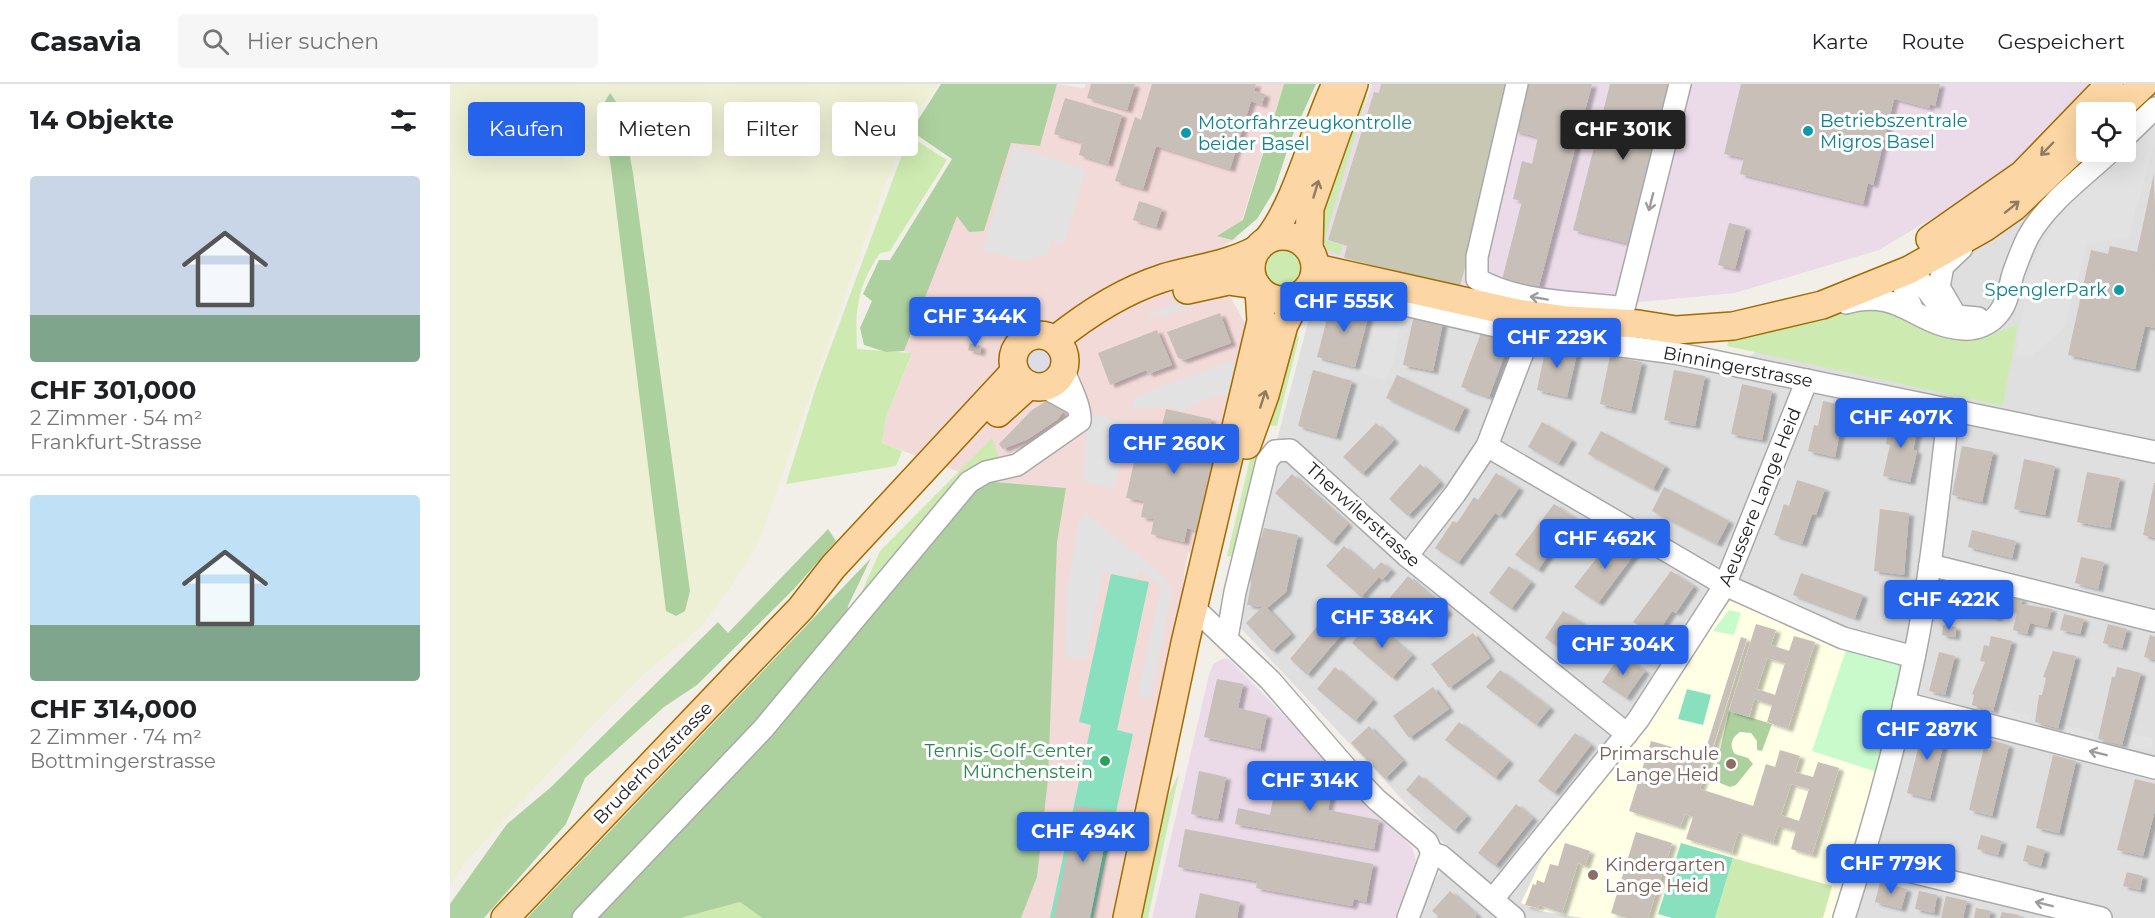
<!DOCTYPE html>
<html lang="de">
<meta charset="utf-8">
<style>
:root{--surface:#fff;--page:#f6f6f6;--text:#202124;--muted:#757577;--line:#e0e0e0;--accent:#2563eb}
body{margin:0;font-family:Montserrat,sans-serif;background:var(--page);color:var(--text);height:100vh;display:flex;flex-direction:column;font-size:22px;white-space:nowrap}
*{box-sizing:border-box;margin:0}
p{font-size:20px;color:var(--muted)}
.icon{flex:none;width:33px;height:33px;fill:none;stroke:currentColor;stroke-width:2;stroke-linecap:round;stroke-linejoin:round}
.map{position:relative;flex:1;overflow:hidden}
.sheet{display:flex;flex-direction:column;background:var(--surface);width:450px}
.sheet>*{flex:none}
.banner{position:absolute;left:18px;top:18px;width:570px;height:54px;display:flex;gap:12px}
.tools{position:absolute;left:1626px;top:18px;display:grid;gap:12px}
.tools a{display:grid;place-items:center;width:60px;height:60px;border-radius:6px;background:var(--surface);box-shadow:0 6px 24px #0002;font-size:30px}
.price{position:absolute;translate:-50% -51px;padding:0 14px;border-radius:6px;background:var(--accent);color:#fff;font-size:20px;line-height:39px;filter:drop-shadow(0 2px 3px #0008)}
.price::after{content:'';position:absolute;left:50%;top:36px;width:18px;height:14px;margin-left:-9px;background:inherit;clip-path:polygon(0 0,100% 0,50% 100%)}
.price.on{background:#222;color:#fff}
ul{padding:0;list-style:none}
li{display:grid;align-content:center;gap:12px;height:318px;padding:0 30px}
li+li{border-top:2px solid var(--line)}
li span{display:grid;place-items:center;height:186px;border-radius:6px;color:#555}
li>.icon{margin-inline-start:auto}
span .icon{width:108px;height:108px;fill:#fffc;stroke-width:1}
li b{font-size:26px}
h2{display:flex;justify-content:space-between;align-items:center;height:72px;padding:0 30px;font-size:26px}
.pill{padding:0 21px;border-radius:6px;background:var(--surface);box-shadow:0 6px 24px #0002;font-size:21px;line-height:54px}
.pill.on{background:var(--accent);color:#fff}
header{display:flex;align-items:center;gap:36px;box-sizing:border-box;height:84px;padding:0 30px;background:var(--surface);border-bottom:2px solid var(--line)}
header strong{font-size:28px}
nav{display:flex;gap:33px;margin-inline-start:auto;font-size:21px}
.search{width:420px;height:54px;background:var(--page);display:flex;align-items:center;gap:15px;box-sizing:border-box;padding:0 21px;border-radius:6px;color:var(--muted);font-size:22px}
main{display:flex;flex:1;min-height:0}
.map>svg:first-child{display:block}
.residential{fill:#e0dfdf}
.commercial{fill:#f2dad9}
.industrial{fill:#ebdbe8}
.education{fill:#ffffe5}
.construction{fill:#c7c7b4}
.farmland{fill:#eef0d5}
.grass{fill:#cdebb0}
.forest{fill:#add19e}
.park{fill:#c8facc}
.pitch{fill:#88e0be}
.parking{fill:#e2e2e2}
.plaza{fill:#dddde8}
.building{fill:#c7bfb8;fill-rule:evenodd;filter:url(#shadow)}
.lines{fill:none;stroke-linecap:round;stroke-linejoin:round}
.minor-casing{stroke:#a9a9a9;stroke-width:24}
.major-casing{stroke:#a06b00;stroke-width:30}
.minor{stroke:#fff;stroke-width:21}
.major{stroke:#fcd6a4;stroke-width:27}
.oneway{stroke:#8f7c63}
.oneway2{stroke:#9c9c9c}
.culture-dot{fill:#0f9aa8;stroke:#fff;stroke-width:2}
.leisure-dot{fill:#2e9e5b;stroke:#fff;stroke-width:2}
.education-dot{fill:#8d6e63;stroke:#fff;stroke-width:2}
.labels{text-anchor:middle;stroke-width:6;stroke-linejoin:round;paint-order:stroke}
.culture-label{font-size:18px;fill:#0d838f;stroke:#fff;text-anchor:start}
.street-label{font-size:18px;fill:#222;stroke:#fff}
.leisure-label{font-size:18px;fill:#27864d;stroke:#fff;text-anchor:end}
.education-label{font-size:18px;fill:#785e54;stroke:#fff;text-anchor:end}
</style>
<header>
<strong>Casavia</strong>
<div class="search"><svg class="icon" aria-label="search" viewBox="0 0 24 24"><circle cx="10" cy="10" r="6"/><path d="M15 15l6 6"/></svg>Hier suchen</div>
<nav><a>Karte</a><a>Route</a><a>Gespeichert</a></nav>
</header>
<main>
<section class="sheet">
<h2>14 Objekte<svg class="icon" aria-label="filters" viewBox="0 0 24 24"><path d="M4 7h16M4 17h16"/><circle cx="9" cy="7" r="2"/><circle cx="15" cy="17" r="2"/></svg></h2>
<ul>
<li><span style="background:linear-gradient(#c9d6e8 75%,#7fa58c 0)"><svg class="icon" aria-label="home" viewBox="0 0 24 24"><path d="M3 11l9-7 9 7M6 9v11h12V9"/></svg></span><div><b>CHF 301,000</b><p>2 Zimmer · 54 m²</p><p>Frankfurt-Strasse</p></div></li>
<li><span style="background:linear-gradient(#bfe0f5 70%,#7fa58c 0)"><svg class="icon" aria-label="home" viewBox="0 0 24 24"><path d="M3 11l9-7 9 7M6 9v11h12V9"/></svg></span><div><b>CHF 314,000</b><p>2 Zimmer · 74 m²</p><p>Bottmingerstrasse</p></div></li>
</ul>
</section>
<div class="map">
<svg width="1705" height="834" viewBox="0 0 1705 834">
<defs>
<filter id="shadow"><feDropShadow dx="5" dy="3" stdDeviation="1.5" flood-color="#0004"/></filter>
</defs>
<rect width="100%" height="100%" fill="#f2efe9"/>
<polygon class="residential" points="1705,0 1705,834 969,834 979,806 1002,768 784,537 813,409 861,227 889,210 1095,256 1276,289 1372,221 1419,203 1636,68 1676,68 1676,28"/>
<polygon class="commercial" points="607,0 634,4 636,0 834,0 786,155 764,167 768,208 781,214 797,243 745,470 738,469 734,490 734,510 667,834 571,834 587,793 607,459 616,404 533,397 432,359 436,333 462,270 454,267 502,140 507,131 534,147 561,58 590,62"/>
<g class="industrial">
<polygon points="922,0 1649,0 1541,99 1429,166 1285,209 1106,226 894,174 869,173 871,151"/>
<polygon points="774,574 780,576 962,763 966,777 945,834 702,834 759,591 763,580"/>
</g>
<polygon class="education" points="1282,514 1398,560 1427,688 1386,834 1133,834 1090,827 1071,819 1098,762"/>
<polygon class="construction" points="931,0 1061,0 1010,203 894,174 897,162 878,156 924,8 929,9"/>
<polygon class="farmland" points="0,0 488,0 457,43 400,197 309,458 281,503 249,545 195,589 143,641 14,780 0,801"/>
<g class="grass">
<polygon points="911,0 918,0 915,11 917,12 875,156 893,161 890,171 879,167 868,156 866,131"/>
<path d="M459 52 497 76 440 167 430 169C407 203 405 225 407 265L462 269 436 333 432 359 452 367 446 382 336 400 367 300Z"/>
<circle cx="833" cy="184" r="23"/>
<path d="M1430 224 1493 250 1535 253 1568 240 1553 322 1277 262 1279 254C1330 246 1379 230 1430 224Z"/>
<polygon points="839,247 847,249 849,254 827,342 814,341 784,473 777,472 804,358"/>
<polygon points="542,354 549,374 541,379 403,527 430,467"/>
<path d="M729 690 698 834H686C696 795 709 722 729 690Z"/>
<polygon points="1283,774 1382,802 1373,834 1265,834"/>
<polygon points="290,818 312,834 231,834"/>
</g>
<g class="forest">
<polygon points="491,0 607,0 590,62 561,59 534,147 519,148 507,132 454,267 436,268 414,261 410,244 422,217 413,210 429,176 440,176 502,75 461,47"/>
<polygon points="834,0 866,0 841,55 824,107 807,135 782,156 767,152 793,136"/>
<polygon points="160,9 171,25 183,89 240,507 235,527 226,532 216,527 161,83 151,24"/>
<polygon points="533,397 616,404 607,459 598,695 587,793 571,834 312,834 290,818 231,834 143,834"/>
<polygon points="378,445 386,457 344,505 247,601 214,623 135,694 116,740 34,834 0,834 0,820 57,740 101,703 268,538 278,549"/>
<polygon points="421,474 398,522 396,536 377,560 127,834 77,834"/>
<path d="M1279 627 1322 640 1312 667 1307 666V657L1301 649 1290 648C1281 654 1279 662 1285 670L1298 674 1303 680 1286 701 1280 703 1265 697V688Z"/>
</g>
<g class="park">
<polygon points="1279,526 1291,529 1284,551 1263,547"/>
<polygon points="1398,560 1444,576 1451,588 1427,688 1362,667"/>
</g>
<g class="pitch">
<polygon points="661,490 699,498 667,646 683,650 643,834 600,834 641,641 629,638"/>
<polygon points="1237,605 1261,611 1253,641 1228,635"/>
<polygon points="1231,759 1283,774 1265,834 1222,834 1208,830"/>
</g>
<g class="parking">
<polygon points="1705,39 1705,58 1678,154 1638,159 1613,245 1582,272 1565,272 1580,187 1613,119 1676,68"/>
<polygon points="564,62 636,85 614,160 601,156 597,172 569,176 533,166"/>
<polygon points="736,214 744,220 741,223 723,228 715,233 711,230 699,234 697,231"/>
<polygon points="922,220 954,227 942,283 934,296 904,287"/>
<polygon points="778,278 787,281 780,312 768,309 767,313 761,312 759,316 752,316 750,320 745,319 744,323 737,323 735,327 718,323 682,325 685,313"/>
<polygon points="637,329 680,339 664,405 633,397"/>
<polygon points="636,429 715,494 722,508 700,615 688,611 711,503 689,485 688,494 653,488 636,575 615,573 617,508 629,437"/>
<polygon points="1550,624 1581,632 1578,642 1547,635"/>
<polygon points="1613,641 1645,649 1642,659 1611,652"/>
<polygon points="1682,650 1703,655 1701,666 1679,661"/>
</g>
<circle class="plaza" cx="590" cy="277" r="19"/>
<g class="building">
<polygon points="641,0 685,0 677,26 637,14"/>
<polygon points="702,0 806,0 804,7 815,10 812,21 801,17 780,85 706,62 693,105 665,97 685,33 691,36"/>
<polygon points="1076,0 1142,0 1088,206 1052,196 1072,117 1063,115 1072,77 1082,80 1088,53 1064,47"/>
<polygon points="1160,0 1224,0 1184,161 1123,146"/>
<polygon points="1291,0 1490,0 1485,22 1480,20 1479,24 1444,15 1423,101 1418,99 1413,120 1290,90 1294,74 1274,70"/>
<polygon points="615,14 672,31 658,80 629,71 632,58 604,50"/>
<polygon points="1704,89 1705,244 1695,242 1685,285 1618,271 1641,166 1658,170 1660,162 1687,168"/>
<polygon points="689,117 712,125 706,143 683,136"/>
<polygon points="1279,139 1296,143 1285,185 1268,181"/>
<polygon points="882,216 920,226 905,283 867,273"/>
<polygon points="770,229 781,259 734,276 728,274 717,248"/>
<polygon points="964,231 993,238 983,287 953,281"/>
<polygon points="707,246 722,281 698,290 696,286 660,301 648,269"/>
<polygon points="1031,249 1059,259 1039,313 1011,303"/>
<polygon points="1097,258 1128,265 1117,313 1087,306"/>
<polygon points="520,259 531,262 530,269 518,266"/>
<polygon points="1160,272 1192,278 1181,327 1150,320"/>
<polygon points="863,286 902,297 886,353 848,342"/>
<polygon points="1224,286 1255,292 1245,342 1214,336"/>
<polygon points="947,291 1015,323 1004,346 936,314"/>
<polygon points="1292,300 1322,307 1312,356 1281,350"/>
<polygon points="598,316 613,328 608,335 578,355 553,365 549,360 582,326"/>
<polygon points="1373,317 1400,323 1395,348 1390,347 1385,373 1358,367 1364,341 1368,342"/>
<polygon points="716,325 761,335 758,354 767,356 747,447 737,444 734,458 701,450 704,435 691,433 694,417 676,414 689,356 707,361"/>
<polygon points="1441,333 1469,338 1463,366 1467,367 1460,398 1433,392 1440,361 1436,360"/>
<polygon points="1092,338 1122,356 1108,380 1078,363"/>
<polygon points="926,339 944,356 912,390 893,373"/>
<polygon points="1151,347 1215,382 1203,405 1138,370"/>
<polygon points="1512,362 1543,368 1532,418 1502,411"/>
<polygon points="1574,375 1605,382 1595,431 1564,425"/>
<polygon points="970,380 990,398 958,432 939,415"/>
<polygon points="1637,388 1670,394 1660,444 1627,438"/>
<polygon points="1046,389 1069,404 1050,432 1045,429 1008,479 985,464 1003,437 1007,439 1024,413 1028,416"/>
<polygon points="842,390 898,440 882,459 825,409"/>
<polygon points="1347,396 1375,405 1366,431 1362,430 1352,460 1324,451 1334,420 1339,422"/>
<polygon points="1704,399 1705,399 1705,454 1693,451"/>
<polygon points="1214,403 1279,437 1267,460 1202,427"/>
<polygon points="1104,420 1128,436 1110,462 1106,460 1088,486 1065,471"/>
<polygon points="1430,425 1459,429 1454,491 1424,487"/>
<polygon points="814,444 848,451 836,508 817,524 841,550 822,567 796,539 812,523 797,521 802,495 795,495 805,452 811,455"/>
<polygon points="1522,446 1566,457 1562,474 1518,463"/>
<polygon points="1163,453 1186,468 1148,519 1124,503"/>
<polygon points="894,462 923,487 931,478 941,486 932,496 929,493 911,513 876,482"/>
<polygon points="1631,473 1654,478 1648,505 1625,499"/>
<polygon points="1059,482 1081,498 1061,525 1039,509"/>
<polygon points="1221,487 1244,502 1226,529 1222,527 1205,553 1183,538"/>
<polygon points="1351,489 1413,511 1405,534 1343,511"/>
<polygon points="958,492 998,527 978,550 938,516"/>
<polygon points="1528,509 1552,515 1547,534 1523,527"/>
<polygon points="1564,513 1572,515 1571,520 1602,525 1597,543 1580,539 1577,550 1563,546 1567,529 1561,528"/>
<polygon points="885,521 904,536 857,591 840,575"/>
<polygon points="1113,527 1135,541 1117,568 1095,554"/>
<polygon points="1614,530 1634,535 1630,550 1610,546"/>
<polygon points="921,537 962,571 942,594 902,559"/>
<path d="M1306 540 1326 546 1321 561 1339 567 1344 552 1365 558 1338 645 1317 638 1322 621 1304 615 1299 633 1279 627ZM1317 574 1335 579 1325 611 1307 605Z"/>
<polygon points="1658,540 1677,545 1672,564 1653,559"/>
<polygon points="1493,541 1506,543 1505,553 1492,551"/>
<polygon points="1023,549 1040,574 999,604 981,580"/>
<polygon points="1700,551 1705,553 1705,576 1694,573"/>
<polygon points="1541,552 1562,557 1543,627 1522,621 1524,611 1522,610 1535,578 1530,577 1534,561 1539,562"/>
<path d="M1291 553 1297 555 1250 705 1303 722 1316 680 1325 683 1330 666 1350 672 1345 688 1363 693 1368 678 1389 684 1362 771 1341 765 1346 747 1328 742 1323 759 1288 748 1282 769 1236 755 1243 733 1235 730 1230 743 1179 727 1201 657 1252 672 1247 693ZM1341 700 1359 705 1349 737 1331 731Z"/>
<polygon points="1603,567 1626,572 1608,644 1585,638 1589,611 1592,611 1596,594 1593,593"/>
<polygon points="1489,568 1505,572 1495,611 1479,607"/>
<polygon points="1171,570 1195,587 1176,614 1152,598"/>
<polygon points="885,583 923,616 905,637 867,605"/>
<polygon points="1667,583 1691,589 1672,661 1648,655 1662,593 1665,593"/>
<polygon points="1050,586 1100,624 1086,641 1036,603"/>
<polygon points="767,595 793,600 788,624 817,631 810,665 754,653"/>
<polygon points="983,603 999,625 959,654 943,632"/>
<polygon points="1009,638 1059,677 1045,694 995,656"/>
<polygon points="1474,640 1497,645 1480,715 1457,709"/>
<polygon points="919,642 953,677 935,695 901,659"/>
<polygon points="1125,649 1141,661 1104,709 1088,697"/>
<polygon points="1536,655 1559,661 1542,732 1519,726"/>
<polygon points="1603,671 1626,677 1609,749 1586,744"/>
<polygon points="829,683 884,694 878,726 929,736 924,765 785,740 788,724 820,731"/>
<polygon points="749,687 776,693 768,735 741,730"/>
<polygon points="969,691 1017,732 1004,747 956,706"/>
<polygon points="1685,695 1705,700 1705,726 1693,772 1667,766"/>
<polygon points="1066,720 1083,734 1045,782 1028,769"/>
<polygon points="627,721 661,728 640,834 604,834"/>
<polygon points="735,745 923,780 916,818 904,815 902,822 806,804 807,797 728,783"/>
<polygon points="1186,748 1222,759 1198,834 1177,834 1161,829"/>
<polygon points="1531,751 1552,757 1548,771 1527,765"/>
<polygon points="1115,759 1140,767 1135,782 1128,779 1112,829 1089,821 1088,824 1075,821 1083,800 1086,801 1087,796 1094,799 1100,780 1108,782"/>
<polygon points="1577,761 1595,766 1591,782 1573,777"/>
<polygon points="1677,788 1693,792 1690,806 1673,802"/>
<polygon points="1430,798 1457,805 1451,825 1425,818"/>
<polygon points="1000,807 1027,831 1025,834 986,834 988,832 982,827"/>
<polygon points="1469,807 1487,811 1484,829 1465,825"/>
<polygon points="750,809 790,818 787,834 745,834"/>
<polygon points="1496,812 1517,817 1513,834 1491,834"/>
<polygon points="1526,824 1541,827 1539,834 1524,834"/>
<polygon points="1552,828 1569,831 1568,834 1550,834"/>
</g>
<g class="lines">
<g class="minor-casing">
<g id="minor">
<path d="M1067 0 1027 173V195C1071 220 1125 217 1174 224L1230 0"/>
<polyline points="1676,52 1705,24"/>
<polyline points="1512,164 1493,182 1489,203 1506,232 1528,234"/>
<polyline points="891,206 1080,250 1225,269 1705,368"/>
<path d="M1396 219C1450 203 1466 242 1513 245 1526 246 1541 240 1549 229 1559 217 1559 201 1564 187 1568 176 1573 163 1578 153 1596 120 1633 93 1660 68"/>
<polyline points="1463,227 1454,204 1459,186 1466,191 1492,226"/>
<polyline points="594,303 625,320"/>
<polyline points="1037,362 1275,501 1393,554 1464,573"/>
<polyline points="957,472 1005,410 1037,362 1080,250"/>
<polyline points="1480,481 1705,537"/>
<polyline points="744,524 820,596 898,686 927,716 977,758 982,769"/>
<polyline points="777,554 785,508 817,377 825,367 840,366 957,472 1177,650"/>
<polyline points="1454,619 1705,684"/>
<polyline points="982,769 991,772 1064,834"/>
<polyline points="1413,776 1651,834"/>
<polyline points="1043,815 1188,636 1275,501 1357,296"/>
<path d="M133 834 313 645 519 398 536 388 567 381 630 337C631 321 619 302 614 286"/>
<polyline points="958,834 982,769"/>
<path d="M1394 834C1421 749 1446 662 1464 574 1481 492 1489 408 1499 325"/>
</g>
</g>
<g class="major-casing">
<g id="major">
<polyline points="1664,28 1694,0"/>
<circle cx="833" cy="184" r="32"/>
<path d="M818 155C848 117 864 46 886 0"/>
<polyline points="1480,155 1573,90 1660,0"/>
<polyline points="859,163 860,124 904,0"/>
<polyline points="866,184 1067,229 1117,236 1188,240 1226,246 1283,242 1372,221 1459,186 1534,144 1564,123 1636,54"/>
<polyline points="737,206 778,197 806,201"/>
<circle cx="589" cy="277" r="26"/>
<path d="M605 256C637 230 673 207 713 194 744 185 778 181 806 166"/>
<polyline points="548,329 579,301"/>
<polyline points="797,361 815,311 834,241 849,212"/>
<polyline points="55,834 351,524 383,483 565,287"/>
<polyline points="677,834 735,559 811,237 809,206"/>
</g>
</g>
<use href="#minor" class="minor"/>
<use href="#major" class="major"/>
</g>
<defs><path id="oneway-shaft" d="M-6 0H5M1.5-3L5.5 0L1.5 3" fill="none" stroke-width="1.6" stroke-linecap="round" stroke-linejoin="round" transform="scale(1.5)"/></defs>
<g class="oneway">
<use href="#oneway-shaft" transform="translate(1597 65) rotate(134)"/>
<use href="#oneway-shaft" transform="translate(866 105) rotate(-73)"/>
<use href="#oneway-shaft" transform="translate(1562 123) rotate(-39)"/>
<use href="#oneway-shaft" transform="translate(813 315) rotate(-72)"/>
</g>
<g class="oneway2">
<use href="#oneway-shaft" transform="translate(1201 118) rotate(104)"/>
<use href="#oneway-shaft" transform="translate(1089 214) rotate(-170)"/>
<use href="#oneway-shaft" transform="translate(1648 669) rotate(-166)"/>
<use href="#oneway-shaft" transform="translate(1594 820) rotate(-166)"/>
</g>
<g class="culture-dot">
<circle cx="1358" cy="47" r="6"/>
<circle cx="736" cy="49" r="6"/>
<circle cx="1669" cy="206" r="6"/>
</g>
<circle class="leisure-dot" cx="655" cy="677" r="6"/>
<g class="education-dot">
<circle cx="1281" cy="680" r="6"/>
<circle cx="1143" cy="791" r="6"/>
</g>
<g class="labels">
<g class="culture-label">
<text x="1370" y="43">Betriebszentrale<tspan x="1370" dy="21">Migros Basel</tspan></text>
<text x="748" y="45">Motorfahrzeugkontrolle<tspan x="748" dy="21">beider Basel</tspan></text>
<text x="1657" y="212" text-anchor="end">SpenglerPark</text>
</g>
<g class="street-label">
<text transform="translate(1288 283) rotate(11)" y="6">Binningerstrasse</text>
<text transform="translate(1310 413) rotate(-68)" y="6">Aeussere Lange Heid</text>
<text transform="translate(913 431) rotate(42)" y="6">Therwilerstrasse</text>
<text transform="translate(203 679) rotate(-46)" y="6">Bruderholzstrasse</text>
</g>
<g class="leisure-label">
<text x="643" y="673">Tennis-Golf-Center<tspan x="643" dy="21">Münchenstein</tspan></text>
</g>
<g class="education-label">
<text x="1269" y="676">Primarschule<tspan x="1269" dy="21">Lange Heid</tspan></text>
<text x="1155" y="787" text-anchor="start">Kindergarten<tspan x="1155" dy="21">Lange Heid</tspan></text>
</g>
</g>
</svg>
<div class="tools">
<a><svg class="icon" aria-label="locate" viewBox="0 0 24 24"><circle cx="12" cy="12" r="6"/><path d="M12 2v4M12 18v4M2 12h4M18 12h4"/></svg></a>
</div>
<b class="price on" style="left:1173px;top:77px">CHF 301K</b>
<b class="price" style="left:894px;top:249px">CHF 555K</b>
<b class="price" style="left:525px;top:264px">CHF 344K</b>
<b class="price" style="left:1107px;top:285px">CHF 229K</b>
<b class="price" style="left:1451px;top:365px">CHF 407K</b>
<b class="price" style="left:724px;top:391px">CHF 260K</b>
<b class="price" style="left:1155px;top:486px">CHF 462K</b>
<b class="price" style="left:1499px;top:547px">CHF 422K</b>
<b class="price" style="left:932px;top:565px">CHF 384K</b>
<b class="price" style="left:1173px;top:592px">CHF 304K</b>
<b class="price" style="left:1477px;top:677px">CHF 287K</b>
<b class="price" style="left:860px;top:728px">CHF 314K</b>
<b class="price" style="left:633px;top:779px">CHF 494K</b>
<b class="price" style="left:1441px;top:811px">CHF 779K</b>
<div class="banner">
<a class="pill on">Kaufen</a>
<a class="pill">Mieten</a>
<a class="pill">Filter</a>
<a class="pill">Neu</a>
</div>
</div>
</main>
